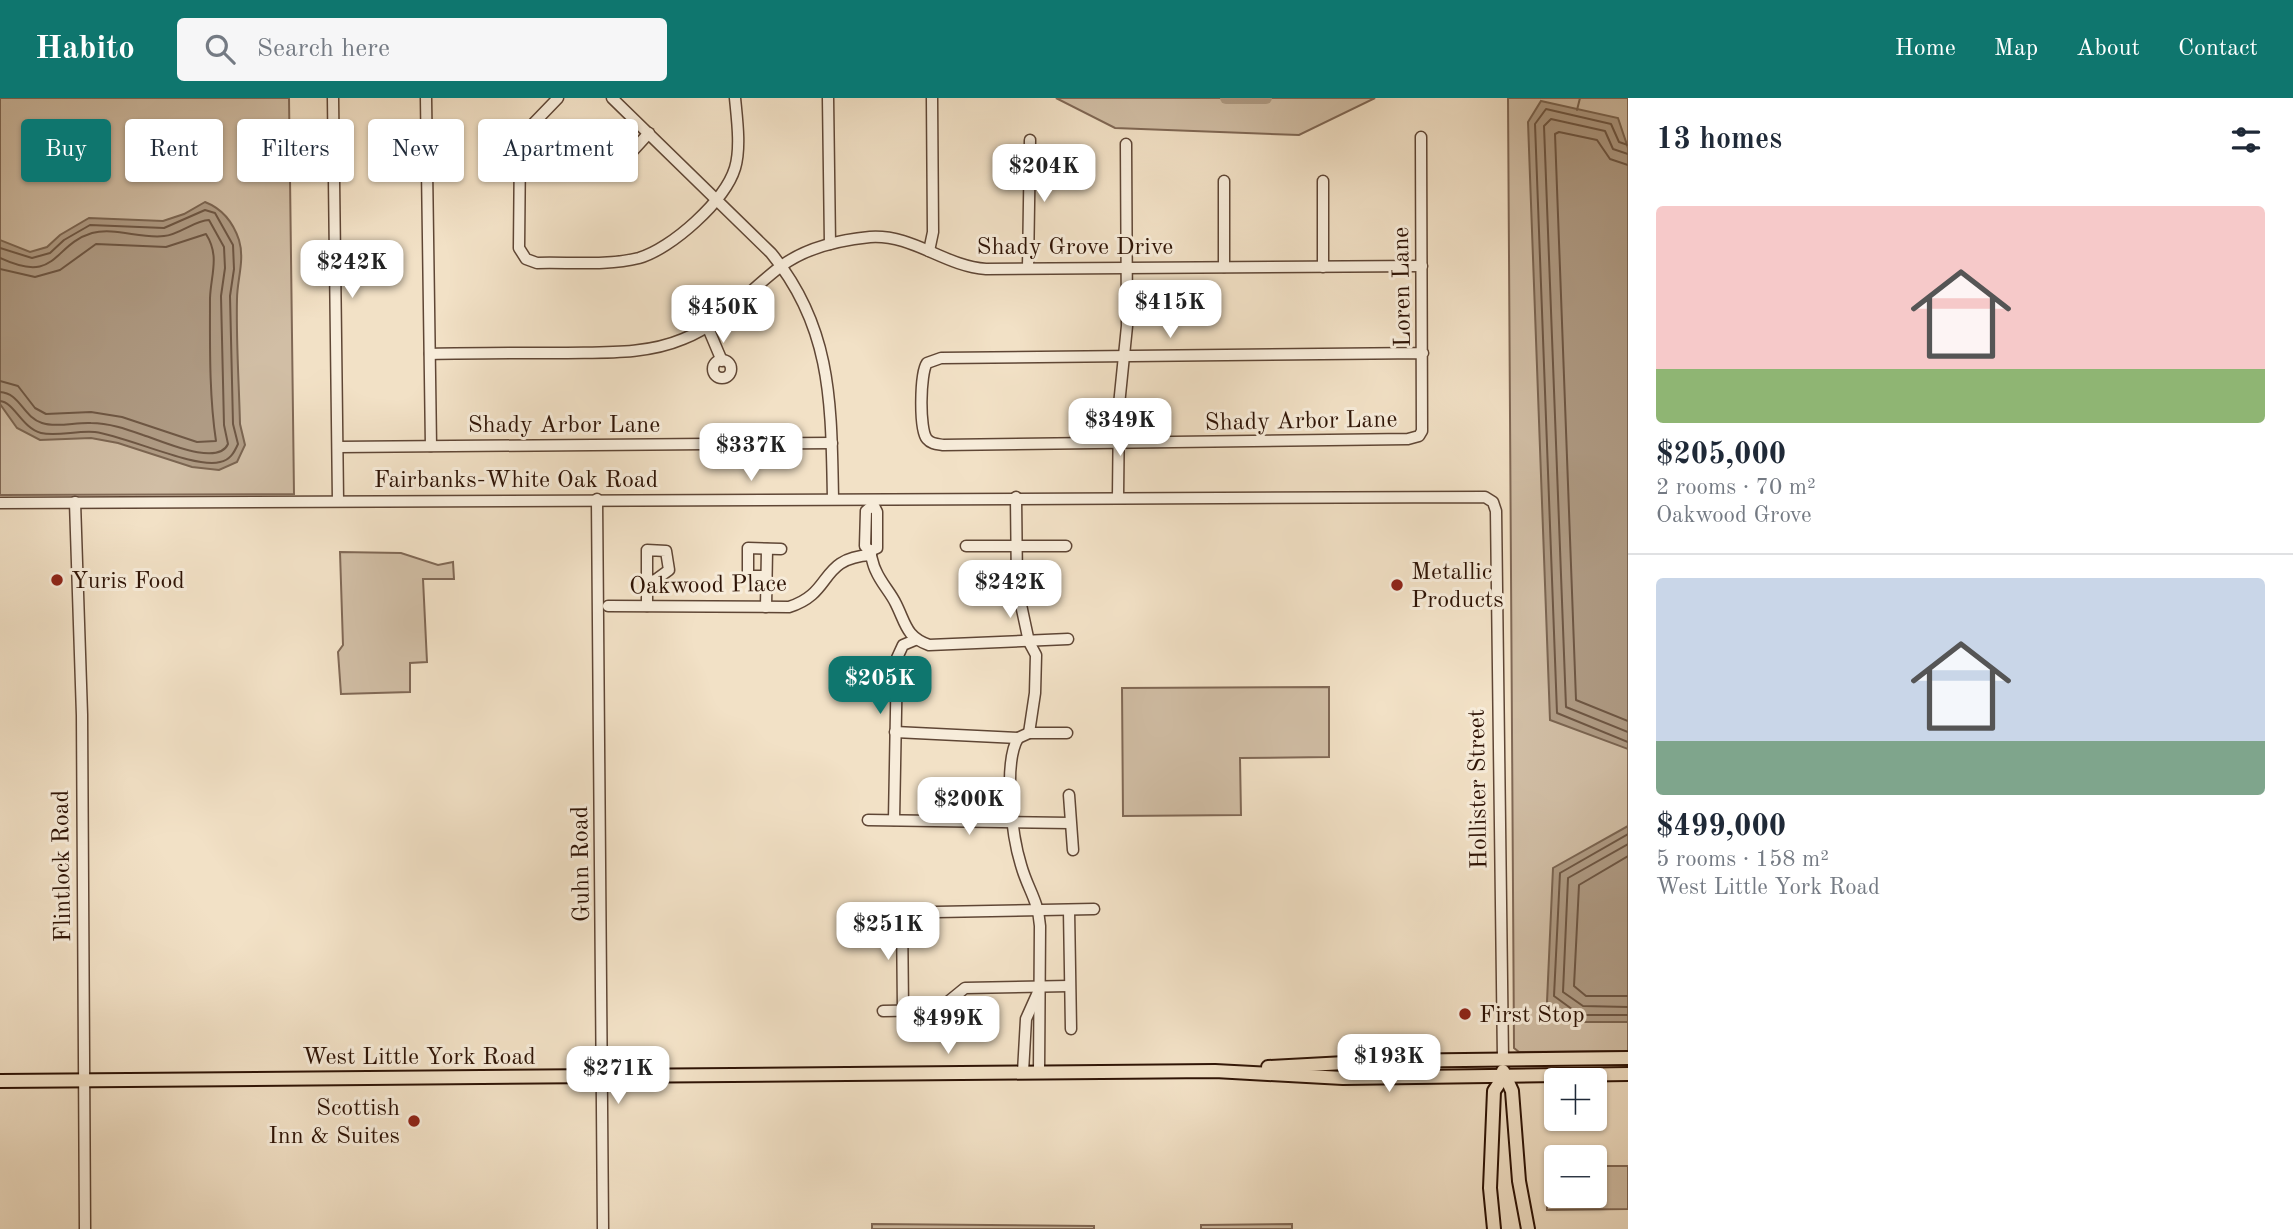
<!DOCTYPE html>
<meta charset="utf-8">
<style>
:root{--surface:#fff;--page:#f6f6f7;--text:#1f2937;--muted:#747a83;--line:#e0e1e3;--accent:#0f766e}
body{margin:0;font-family:"Old Standard TT",serif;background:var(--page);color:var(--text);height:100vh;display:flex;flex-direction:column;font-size:26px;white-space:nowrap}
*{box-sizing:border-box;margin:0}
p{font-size:23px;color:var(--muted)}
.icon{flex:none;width:38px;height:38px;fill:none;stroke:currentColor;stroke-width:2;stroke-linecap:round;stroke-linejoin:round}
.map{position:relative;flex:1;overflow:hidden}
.details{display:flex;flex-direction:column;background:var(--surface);width:665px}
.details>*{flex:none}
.banner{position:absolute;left:21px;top:21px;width:665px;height:63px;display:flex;gap:14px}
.tools{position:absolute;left:1544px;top:970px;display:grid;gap:14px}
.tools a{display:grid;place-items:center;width:63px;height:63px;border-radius:7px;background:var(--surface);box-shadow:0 2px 5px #0004;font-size:35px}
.price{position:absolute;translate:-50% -60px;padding:0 16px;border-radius:14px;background:#fff;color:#222;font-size:23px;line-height:46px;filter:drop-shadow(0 2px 4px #0008)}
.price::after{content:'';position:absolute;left:50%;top:42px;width:21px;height:16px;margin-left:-10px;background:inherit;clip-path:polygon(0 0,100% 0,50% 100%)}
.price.selected{background:var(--accent);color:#fff}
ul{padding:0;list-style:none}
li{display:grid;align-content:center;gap:14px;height:371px;padding:0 28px}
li+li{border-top:2px solid var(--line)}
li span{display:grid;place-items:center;height:217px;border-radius:7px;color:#555}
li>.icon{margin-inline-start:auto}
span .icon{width:126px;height:126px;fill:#fffc;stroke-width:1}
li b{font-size:30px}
h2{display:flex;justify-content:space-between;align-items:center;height:84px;padding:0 28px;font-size:30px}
.chip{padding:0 24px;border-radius:7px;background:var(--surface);box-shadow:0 2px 5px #0004;font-size:24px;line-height:63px}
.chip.selected{background:var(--accent);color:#fff}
header{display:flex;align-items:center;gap:42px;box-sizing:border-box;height:98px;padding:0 35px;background:var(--accent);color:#fff}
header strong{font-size:33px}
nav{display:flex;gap:38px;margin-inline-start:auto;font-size:24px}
.search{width:490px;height:63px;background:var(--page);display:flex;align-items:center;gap:18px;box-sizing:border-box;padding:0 24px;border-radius:7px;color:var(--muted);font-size:26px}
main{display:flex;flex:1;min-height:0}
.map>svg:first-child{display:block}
.green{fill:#d1bea5;stroke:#806855;stroke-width:2}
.water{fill:#af9b84;stroke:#7b6551;stroke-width:2}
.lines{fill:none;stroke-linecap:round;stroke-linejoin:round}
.shore{stroke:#6e5744;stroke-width:2}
.stream{stroke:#7b6551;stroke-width:2}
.river{stroke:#af9b84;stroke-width:12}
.minor-casing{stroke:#5f4635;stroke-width:13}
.major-casing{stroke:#2e1305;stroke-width:16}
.minor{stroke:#f7ecda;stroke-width:10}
.major{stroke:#f2e1c6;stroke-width:12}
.poi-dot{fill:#8f2418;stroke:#f7ecda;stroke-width:2.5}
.labels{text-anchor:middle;stroke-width:6;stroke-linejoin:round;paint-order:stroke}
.street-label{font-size:24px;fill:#2e1305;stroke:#f7ecda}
.poi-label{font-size:24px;fill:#2e1305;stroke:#f7ecda;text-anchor:start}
</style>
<header>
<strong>Habito</strong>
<div class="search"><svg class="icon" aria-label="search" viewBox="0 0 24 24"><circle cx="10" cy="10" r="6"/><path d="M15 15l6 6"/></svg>Search here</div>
<nav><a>Home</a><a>Map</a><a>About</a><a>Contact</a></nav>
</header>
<main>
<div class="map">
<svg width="1628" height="1131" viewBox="0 0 1628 1131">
<rect width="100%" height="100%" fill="#f2e1c6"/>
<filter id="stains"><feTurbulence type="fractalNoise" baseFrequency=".00286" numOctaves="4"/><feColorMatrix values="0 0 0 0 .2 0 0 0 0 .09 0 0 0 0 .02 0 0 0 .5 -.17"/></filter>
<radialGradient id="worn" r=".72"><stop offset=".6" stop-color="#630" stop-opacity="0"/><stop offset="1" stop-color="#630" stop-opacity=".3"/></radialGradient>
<g class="green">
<polygon points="0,0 289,0 294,396 0,397"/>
<polygon points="1056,0 1375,0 1299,37 1115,30"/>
<polygon points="1508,0 1628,0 1628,953 1519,954 1514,950"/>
<polygon points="340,454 401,455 438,467 453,464 454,481 423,481 427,564 410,565 410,594 341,596 338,554 343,547"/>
<polygon points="1329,589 1329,659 1240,660 1241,717 1123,718 1122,590"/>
<polygon points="1594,1068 1628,1068 1628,1111 1547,1112 1547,1069 1556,1069 1556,1097 1594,1097"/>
<polygon points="872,1126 1094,1128 1094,1131 872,1131"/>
<polygon points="1292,1126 1292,1131 1201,1131 1201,1127"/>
</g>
<g class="water">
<polygon points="1541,3 1618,20 1628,50 1628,651 1550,622 1528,24"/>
<path d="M205 104C223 111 233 124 239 142 245 162 237 182 237 201 236 243 239 285 240 326L245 347 237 364 219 372 192 369 118 345 91 340 40 342 17 330 0 306V142L30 154 47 149 60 137 89 120 163 123 184 116Z"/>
<polygon points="1628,728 1628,924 1578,924 1547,904 1553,770"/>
</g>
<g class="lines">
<g class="shore">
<polyline points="1628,47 1619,44 1611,26 1546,11 1535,26 1557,615 1628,644"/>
<polyline points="1628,56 1613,51 1605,33 1551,21 1544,28 1566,609 1628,634"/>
<polyline points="1628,67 1610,61 1597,42 1559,34 1555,36 1576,602 1628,623"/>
<path d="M0 150 32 160 50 155 64 142 90 127 164 130 205 112 215 115 233 147 234 171 230 198 233 326 238 346C234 355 230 362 220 364 195 371 126 338 95 334 78 332 57 339 41 335 22 330 14 304 0 303"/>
<path d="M0 160C58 187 52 147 92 135 115 129 141 141 164 138 179 137 195 122 209 122L224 149 225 170 221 198 224 327 228 346C218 369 162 343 143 337 126 331 109 325 91 325 76 324 56 330 42 325 23 319 20 295 0 294"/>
<path d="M0 171 35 179 60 172 96 146 166 149 206 136C220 158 211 176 210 200 210 246 209 297 216 343L197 344 122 319 91 314 46 316 35 310 18 288 0 283"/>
<polyline points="1628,736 1560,775 1554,898 1580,917 1628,917"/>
<polyline points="1628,746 1568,780 1563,894 1583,908 1628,909"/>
<polyline points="1628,758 1579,787 1574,888 1586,898 1628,898"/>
</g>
<polyline class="stream" points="1577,12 1580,0"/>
<polyline class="river" points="1226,0 1266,0"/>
<g class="minor-casing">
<g id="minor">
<polyline points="333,0 338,403"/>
<polyline points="426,0 431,348"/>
<path d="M558 0 531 28 520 47 519 150 526 161 537 165C569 164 607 168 639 160 671 151 725 103 735 70 741 50 737 21 735 0"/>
<path d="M612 0 771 155C833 230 831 308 833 400"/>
<polyline points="828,0 830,146"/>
<path d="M1421 39 1422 333 1419 338 1408 341 943 347C937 346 931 346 927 341 919 332 920 275 927 265L941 260 1423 255"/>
<polyline points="616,71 649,35"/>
<polyline points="1224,83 1224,169"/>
<polyline points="1323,83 1323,169"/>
<polyline points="929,153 933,134 932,0"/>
<polyline points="1028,170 1030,42"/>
<polyline points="708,230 722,263"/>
<path d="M430 256C474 255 518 255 563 255 603 254 645 257 683 241 723 225 747 194 780 169 805 150 839 142 870 139 913 136 944 168 986 171L1422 168"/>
<circle cx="722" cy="271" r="9"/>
<polyline points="339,349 832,345"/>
<polyline points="1016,399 1017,488 1029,544 1036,557 1035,595 1029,635"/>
<polyline points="1118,399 1119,307 1127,228 1126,46"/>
<polyline points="597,401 603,1131"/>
<polyline points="75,404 82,617 85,1131"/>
<polyline points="0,405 1485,399 1493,404 1496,413 1503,962"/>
<path d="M872 408 866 413 865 448C873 455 871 464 876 473 881 485 891 495 896 506 906 526 906 539 929 547L1068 541"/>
<polyline points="966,448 1066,448"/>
<polygon points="647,452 666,453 669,472 654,483 647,481"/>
<polyline points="870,453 877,450 877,414 872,404"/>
<polyline points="766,478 748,478 748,450 781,451"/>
<polyline points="647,481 647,508"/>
<path d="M608 508 789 509C834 495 818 460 871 457"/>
<polyline points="766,509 767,451"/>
<polyline points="895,634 1018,640 1029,635 1067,635"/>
<path d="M1018 640C1003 666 1012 738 1021 767 1028 792 1038 801 1040 828L1039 974"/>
<polyline points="1069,697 1073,752"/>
<polyline points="868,722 1070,725"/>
<polyline points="894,722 897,560 903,547 915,542"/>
<polyline points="1069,812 1071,931"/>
<polyline points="882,815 1094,811"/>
<polyline points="902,815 903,913"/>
<polyline points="883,913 938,912 965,890 1069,888"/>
<polyline points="1023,974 1026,921 1039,892"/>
</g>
</g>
<g class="major-casing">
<g id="major">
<polyline points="1268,969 1382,963 1628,960"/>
<polyline points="1503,973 1512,993 1519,1083 1528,1131"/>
<polyline points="0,983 1215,973 1343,980 1628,976"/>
<polyline points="1494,1131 1490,1090 1494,993 1504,978"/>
</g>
</g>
<use href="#minor" class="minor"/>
<use href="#major" class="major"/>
</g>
<g class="poi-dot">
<circle cx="57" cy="482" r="7"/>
<circle cx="1397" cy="487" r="7"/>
<circle cx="1465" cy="916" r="7"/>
<circle cx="414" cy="1023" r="7"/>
</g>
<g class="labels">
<g class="street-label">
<text x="1075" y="156">Shady Grove Drive</text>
<text transform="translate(1401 189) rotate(-91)" y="8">Loren Lane</text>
<text transform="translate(1301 322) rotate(-1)" y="8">Shady Arbor Lane</text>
<text x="564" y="334">Shady Arbor Lane</text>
<text x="516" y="389">Fairbanks-White Oak Road</text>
<text transform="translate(708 486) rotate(-1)" y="8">Oakwood Place</text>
<text transform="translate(1477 691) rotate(-91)" y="8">Hollister Street</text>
<text transform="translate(580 766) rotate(-91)" y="8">Guhn Road</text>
<text transform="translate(61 768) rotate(-91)" y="8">Flintlock Road</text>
<text x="419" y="966">West Little York Road</text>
</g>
<g class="poi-label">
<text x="1411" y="481">Metallic<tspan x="1411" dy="28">Products</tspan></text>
<text x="71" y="490">Yuris Food</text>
<text x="1479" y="924">First Stop</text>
<text x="400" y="1017" text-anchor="end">Scottish<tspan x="400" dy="28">Inn &amp; Suites</tspan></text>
</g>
</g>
<rect width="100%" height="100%" filter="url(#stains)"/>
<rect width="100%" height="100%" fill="url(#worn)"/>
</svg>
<div class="tools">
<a>+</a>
<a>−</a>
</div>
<b class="price" style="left:1044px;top:106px">$204K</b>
<b class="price" style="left:352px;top:202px">$242K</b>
<b class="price" style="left:1170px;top:242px">$415K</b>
<b class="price" style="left:723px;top:247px">$450K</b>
<b class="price" style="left:1120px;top:360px">$349K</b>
<b class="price" style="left:751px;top:385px">$337K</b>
<b class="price" style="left:1010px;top:522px">$242K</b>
<b class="price selected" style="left:880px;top:618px">$205K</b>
<b class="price" style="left:969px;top:739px">$200K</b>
<b class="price" style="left:888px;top:864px">$251K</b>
<b class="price" style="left:948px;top:958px">$499K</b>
<b class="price" style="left:1389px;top:996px">$193K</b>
<b class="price" style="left:618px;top:1008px">$271K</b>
<div class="banner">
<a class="chip selected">Buy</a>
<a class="chip">Rent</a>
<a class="chip">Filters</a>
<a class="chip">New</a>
<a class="chip">Apartment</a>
</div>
</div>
<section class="details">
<h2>13 homes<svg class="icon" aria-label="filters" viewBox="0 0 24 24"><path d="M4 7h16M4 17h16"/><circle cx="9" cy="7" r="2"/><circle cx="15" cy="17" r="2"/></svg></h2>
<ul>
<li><span style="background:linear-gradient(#f6c9c9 75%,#8fb573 0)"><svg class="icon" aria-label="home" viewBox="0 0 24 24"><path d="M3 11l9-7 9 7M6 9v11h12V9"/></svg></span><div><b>$205,000</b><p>2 rooms · 70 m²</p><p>Oakwood Grove</p></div></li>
<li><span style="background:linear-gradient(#c9d6e8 75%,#7fa58c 0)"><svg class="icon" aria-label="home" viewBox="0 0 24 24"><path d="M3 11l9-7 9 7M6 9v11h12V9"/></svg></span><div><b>$499,000</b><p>5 rooms · 158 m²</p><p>West Little York Road</p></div></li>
</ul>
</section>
</main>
